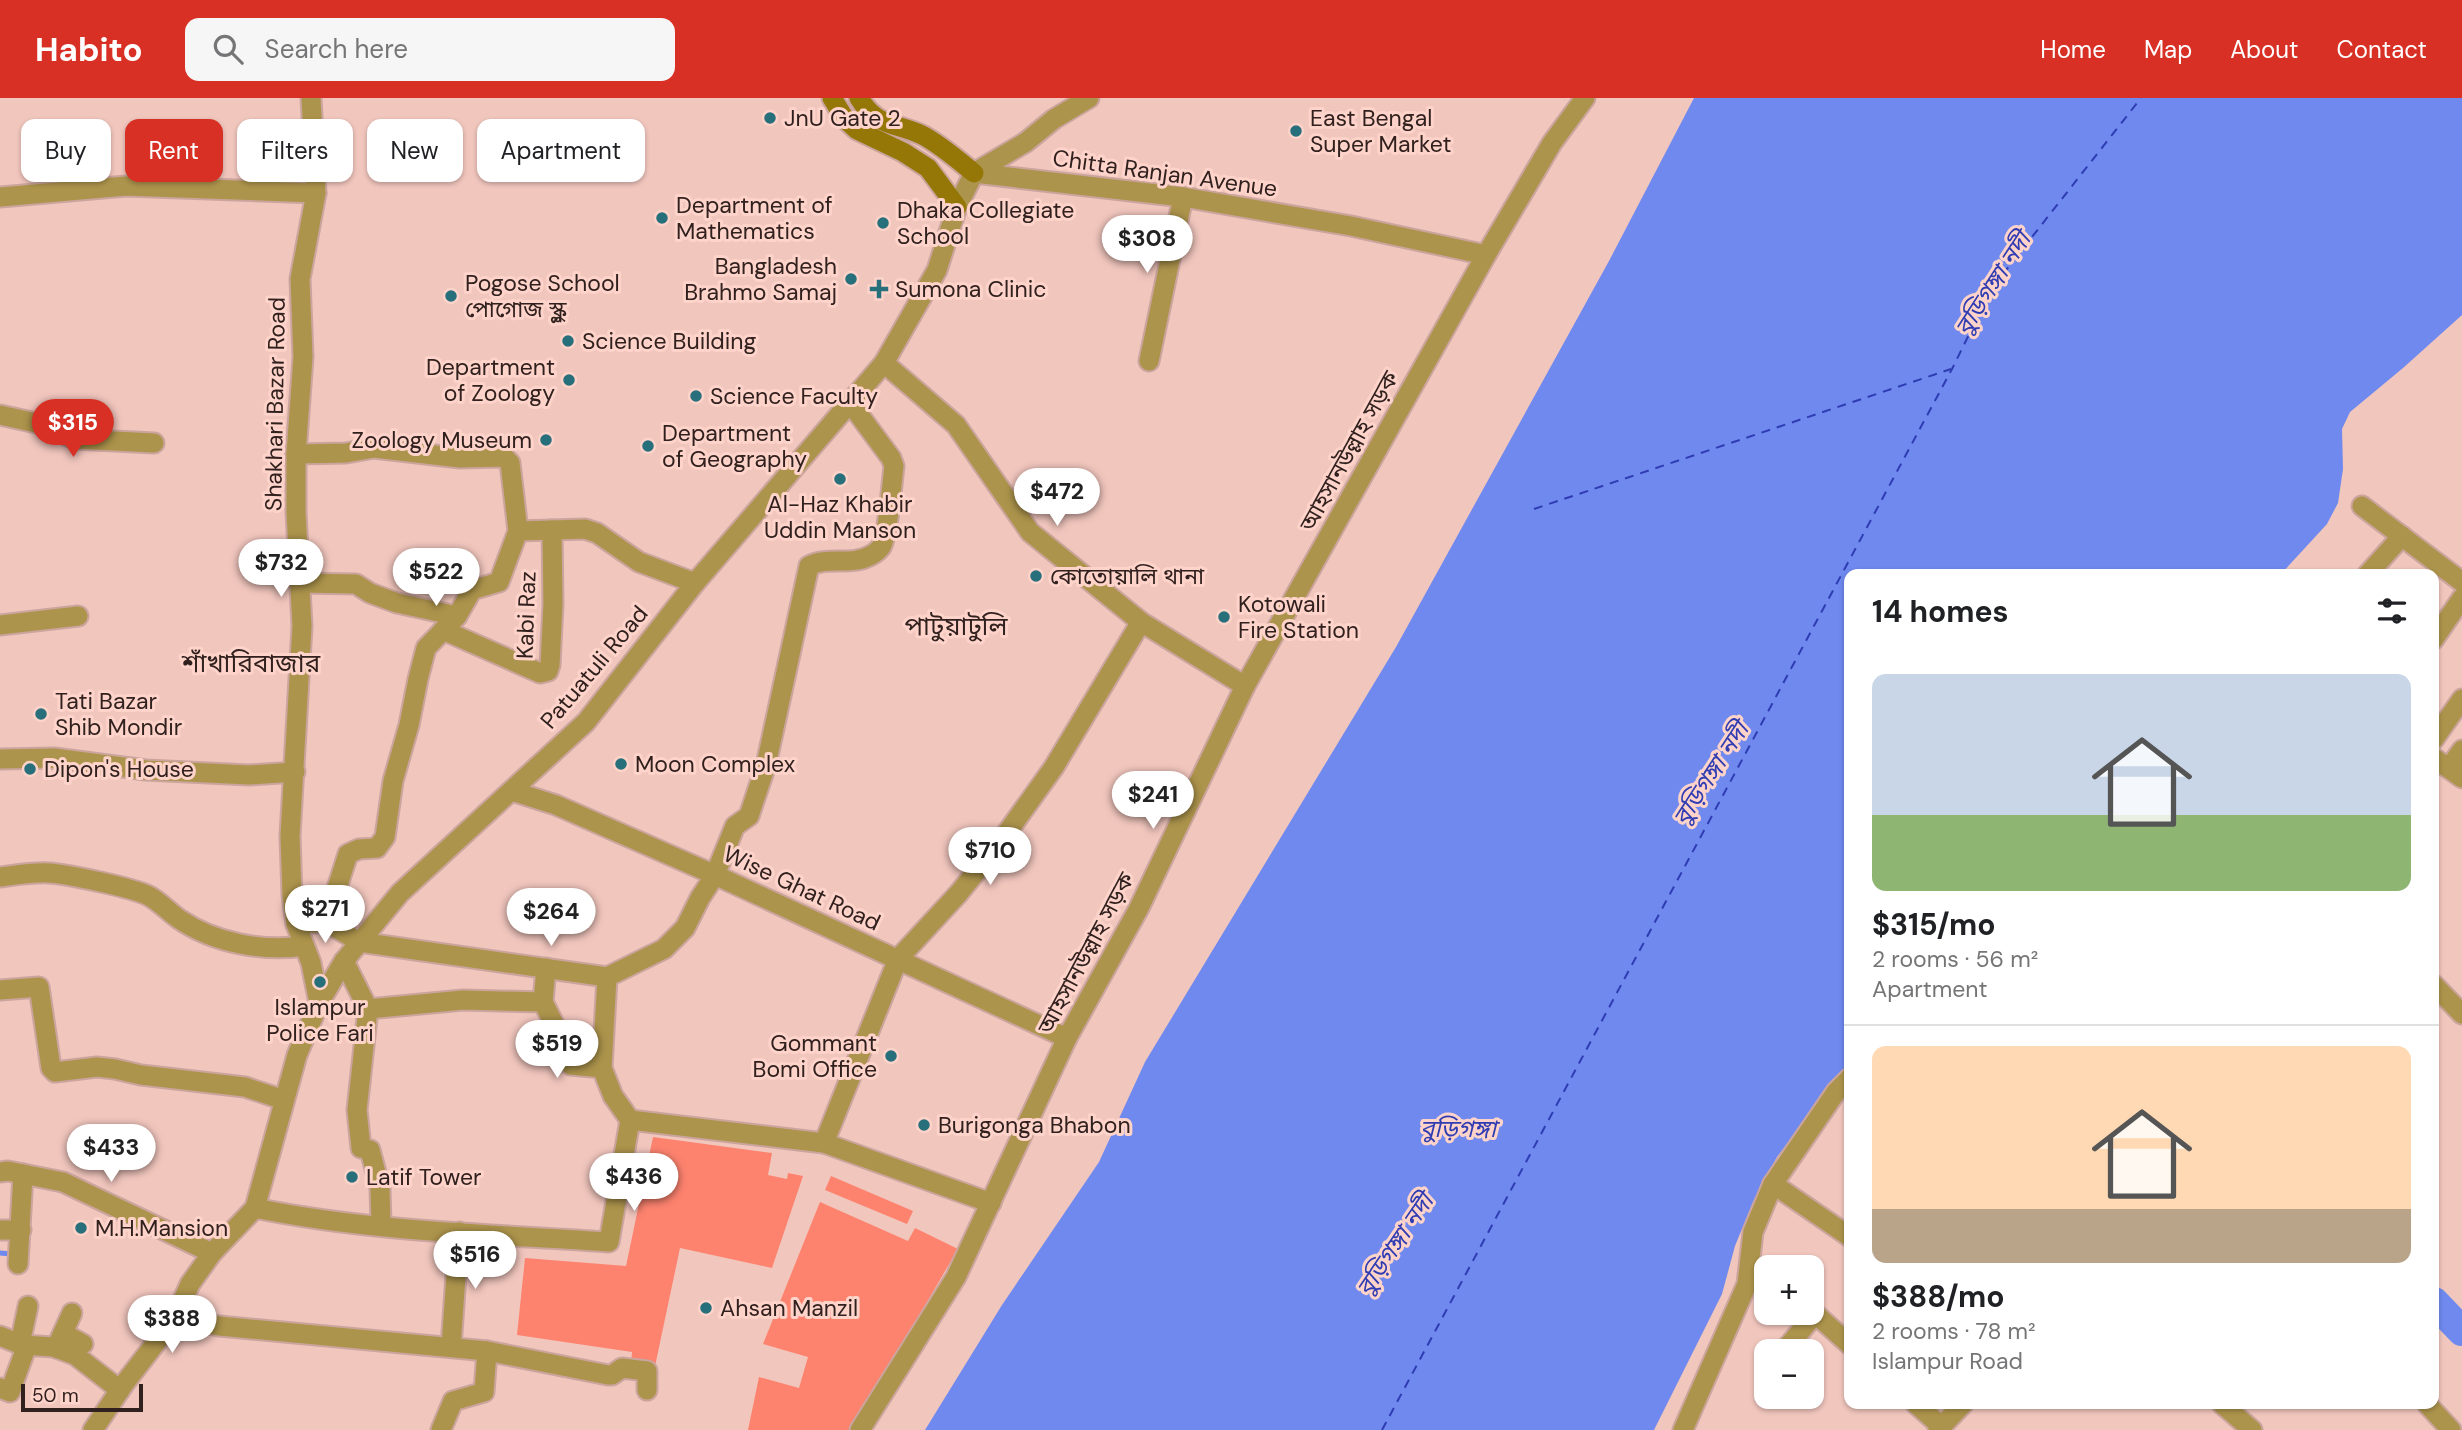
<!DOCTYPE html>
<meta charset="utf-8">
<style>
:root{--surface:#fff;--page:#f6f6f6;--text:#202124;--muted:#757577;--line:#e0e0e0;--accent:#d93025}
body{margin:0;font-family:"DM Sans","Noto Sans Bengali",sans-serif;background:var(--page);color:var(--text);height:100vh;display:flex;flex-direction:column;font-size:26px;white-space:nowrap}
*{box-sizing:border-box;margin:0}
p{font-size:23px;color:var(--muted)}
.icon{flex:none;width:38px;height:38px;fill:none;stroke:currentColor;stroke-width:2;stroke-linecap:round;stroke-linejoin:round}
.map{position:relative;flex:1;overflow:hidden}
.sheet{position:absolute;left:1844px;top:471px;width:595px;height:840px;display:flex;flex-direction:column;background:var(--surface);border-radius:14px;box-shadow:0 2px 5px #0004}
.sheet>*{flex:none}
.hud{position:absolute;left:21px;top:21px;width:665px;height:63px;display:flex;gap:14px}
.tools{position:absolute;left:1754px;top:1157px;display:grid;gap:14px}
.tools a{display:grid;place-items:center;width:70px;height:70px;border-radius:14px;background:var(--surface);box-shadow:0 2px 5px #0004;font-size:35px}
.scale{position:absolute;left:21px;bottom:18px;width:122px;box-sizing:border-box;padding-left:7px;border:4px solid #31211e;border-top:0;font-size:19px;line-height:24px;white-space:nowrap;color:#31211e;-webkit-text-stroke:5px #fed3ca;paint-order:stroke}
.price{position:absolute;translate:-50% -60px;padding:0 16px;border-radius:24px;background:#fff;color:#222;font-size:23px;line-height:46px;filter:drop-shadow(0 2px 4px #0008)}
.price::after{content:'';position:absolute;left:50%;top:42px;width:21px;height:16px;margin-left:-10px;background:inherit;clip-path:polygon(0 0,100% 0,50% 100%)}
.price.selected{background:var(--accent);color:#fff}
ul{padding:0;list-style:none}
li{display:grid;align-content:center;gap:14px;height:371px;padding:0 28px}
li+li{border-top:2px solid var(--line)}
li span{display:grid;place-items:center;height:217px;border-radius:14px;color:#555}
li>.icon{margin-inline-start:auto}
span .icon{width:126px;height:126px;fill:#fffc;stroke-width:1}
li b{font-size:30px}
h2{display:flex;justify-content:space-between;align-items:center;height:84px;padding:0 28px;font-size:30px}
.pill{padding:0 24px;border-radius:14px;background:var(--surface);box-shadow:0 2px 5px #0004;font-size:24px;line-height:63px}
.pill.selected{background:var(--accent);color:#fff}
header{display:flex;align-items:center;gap:42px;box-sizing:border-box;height:98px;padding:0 35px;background:var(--accent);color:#fff}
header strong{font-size:33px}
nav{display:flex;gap:38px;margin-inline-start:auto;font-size:24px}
.search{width:490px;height:63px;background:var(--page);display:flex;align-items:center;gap:18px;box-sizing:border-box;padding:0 24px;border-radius:14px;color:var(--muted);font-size:26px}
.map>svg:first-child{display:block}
.green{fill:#fd836f}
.water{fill:#6f89ef}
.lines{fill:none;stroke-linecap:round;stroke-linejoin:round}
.stream{stroke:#6f89ef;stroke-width:5}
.river{stroke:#6f89ef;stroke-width:30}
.ferry{stroke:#2f3cb2;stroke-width:2;stroke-dasharray:9 7;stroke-linecap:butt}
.minor-casing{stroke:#cba59d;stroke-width:23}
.tertiary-casing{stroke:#cba59d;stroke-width:23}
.secondary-casing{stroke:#cba59d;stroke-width:23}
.minor{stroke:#ad944c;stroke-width:19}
.tertiary{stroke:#ad944c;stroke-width:19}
.secondary{stroke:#947706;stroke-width:19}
.poi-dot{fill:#276f7b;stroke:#fed3ca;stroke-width:2.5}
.labels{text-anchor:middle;stroke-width:6;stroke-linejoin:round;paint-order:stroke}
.poi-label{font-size:23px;fill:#31211e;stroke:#fed3ca;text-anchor:start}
.street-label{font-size:23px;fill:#31211e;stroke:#fed3ca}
.water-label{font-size:24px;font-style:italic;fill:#2f3cb2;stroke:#fed3ca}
.quarter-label{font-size:26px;fill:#31211e;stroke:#fed3ca}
</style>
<header>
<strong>Habito</strong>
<div class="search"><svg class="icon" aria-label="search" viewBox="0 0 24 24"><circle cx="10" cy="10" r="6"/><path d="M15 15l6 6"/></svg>Search here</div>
<nav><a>Home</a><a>Map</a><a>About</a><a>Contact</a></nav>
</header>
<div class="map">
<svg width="2462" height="1332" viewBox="0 0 2462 1332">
<rect width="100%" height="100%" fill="#f1c6bd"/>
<g class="green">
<polygon points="653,1039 772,1055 768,1077 787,1081 788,1075 803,1078 772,1170 680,1150 654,1273 631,1269 632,1254 517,1237 525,1160 626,1168"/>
<polygon points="831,1078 913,1113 907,1126 825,1092"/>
<polygon points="820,1104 908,1143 915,1130 958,1151 852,1332 748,1332 759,1279 799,1290 808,1259 763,1246"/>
</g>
<polygon class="water" points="1694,0 2462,0 2462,217 2403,270 2350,314 2342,331 2343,371 2338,405 2327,426 2281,476 1850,476 1850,963 1777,1059 1753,1104 1735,1148 1722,1196 1654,1332 925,1332 1002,1207 1099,1064 1145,964 1396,549 1609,163"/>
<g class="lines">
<polyline class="stream" points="0,1155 11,1156 11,1159"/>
<polyline class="river" points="2434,1204 2462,1233"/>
<g class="ferry">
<polyline points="1534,411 1951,271"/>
<polyline points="1382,1332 1952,271 1992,190 2141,0"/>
</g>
<g class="minor-casing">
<g id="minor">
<polyline points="311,0 316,95 300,181 303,259 296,356 296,414 302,528 290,738 292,797 296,826 311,865 319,905"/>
<polyline points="0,99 126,88 316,95"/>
<polyline points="1486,157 1552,45 1585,0"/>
<polyline points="1149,263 1183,99"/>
<polyline points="884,265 956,327 1030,434 1141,524 1245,588"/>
<polyline points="0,317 41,326 75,341 154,345"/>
<polyline points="296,356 346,355 374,350 460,360 504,359 510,365 518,433 499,484 472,492 457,518 426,550 418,581 409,627 393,683 385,739 377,750 359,751 348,756 326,824"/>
<polyline points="2362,408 2462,484"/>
<polyline points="518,433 585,431 597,435 639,464 695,485"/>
<polyline points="2368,476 2402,438"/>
<polyline points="301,485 356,486 370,495 397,505 457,518"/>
<polyline points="0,527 78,518"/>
<polyline points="443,532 540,575 548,573 550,567 553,506 552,432"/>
<polyline points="2434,541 2462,500"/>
<polyline points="2434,641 2462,601"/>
<polyline points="2434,660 2462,680"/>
<polyline points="0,661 54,660 146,672 249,677 295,674"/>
<polyline points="2449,670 2462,652"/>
<polyline points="512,693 556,707 715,777 1067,940"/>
<path d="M0 779C16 777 33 774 49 775 67 776 134 790 149 798 160 804 169 814 179 821 214 845 263 854 304 848"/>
<path d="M296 826 326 824 359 844 607 879 664 851 685 830 700 800 715 777 735 728 749 718 766 667 809 468C824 460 840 465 857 462 865 461 876 456 881 449 888 438 892 384 894 368L891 360 851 306"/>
<polyline points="344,863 368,911 357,1012 361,1050 370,1052 380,1090 381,1128"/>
<polyline points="546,870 543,904 560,938 567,963 571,967 602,970"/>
<polyline points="607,879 602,970 613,998 630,1022"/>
<polyline points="2434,887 2462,916"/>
<polyline points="0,892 39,889 51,970 55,974 97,969 115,971 141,977 245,989 284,1002"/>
<polyline points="368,911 463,902 543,904"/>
<polyline points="824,1045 898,861 958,796 999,746 1054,669 1141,524"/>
<polyline points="0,1074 8,1073 63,1084 212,1155"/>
<polyline points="1773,1086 1850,1139"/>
<path d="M255 1110C371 1134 491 1136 609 1144L630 1022 824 1045 991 1105"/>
<polyline points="0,1132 21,1132"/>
<polyline points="18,1166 23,1076"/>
<polyline points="1811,1212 1850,1247"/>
<polyline points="175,1220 219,1228 487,1253 608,1277 612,1277 622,1270 647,1273 647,1292"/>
<polyline points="63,1235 83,1246"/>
<polyline points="0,1238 22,1247 54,1249 75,1257 120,1292"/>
<polyline points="20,1246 28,1208"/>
<polyline points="451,1249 459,1134"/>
<polyline points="56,1250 72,1215"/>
<polyline points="1784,1253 1815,1216"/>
<polyline points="0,1290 10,1294 27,1247"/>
<polyline points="1916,1306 1941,1328"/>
<polyline points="2222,1306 2252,1332"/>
<polyline points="2427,1306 2451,1332"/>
<polyline points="93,1332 124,1286 175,1220 190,1186 212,1155 255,1110 297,957 319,905 344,863 400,795 586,624 695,485 884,265 937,172 957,109 974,75"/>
<polyline points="441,1332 453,1303 484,1294 487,1253"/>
<polyline points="1683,1332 1747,1186 1753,1134 1773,1086 1836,994 1850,980"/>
<polyline points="1938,1332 1963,1306"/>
</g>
</g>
<g class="tertiary-casing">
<g id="tertiary">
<polyline points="974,75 1026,44 1054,21 1089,0"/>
<polyline points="860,1332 956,1179 1067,940 1139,810 1245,588 1486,157 1351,128 1183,99 974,75"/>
</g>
</g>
<g class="secondary-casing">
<g id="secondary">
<polyline points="832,0 845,21 857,32 903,54 928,70 957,109"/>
<path d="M859 0C878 31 896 24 924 38 942 48 958 62 974 75"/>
</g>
</g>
<use href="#minor" class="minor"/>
<use href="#tertiary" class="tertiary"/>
<use href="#secondary" class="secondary"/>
</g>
<g class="poi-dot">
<circle cx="770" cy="20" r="7"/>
<circle cx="1296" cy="33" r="7"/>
<circle cx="662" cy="120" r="7"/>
<circle cx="883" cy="125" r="7"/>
<circle cx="851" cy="181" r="7"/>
<path d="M875.5 180.5h7v7h7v7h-7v7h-7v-7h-7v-7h7z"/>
<circle cx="451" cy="198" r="7"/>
<circle cx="568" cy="243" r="7"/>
<circle cx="569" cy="282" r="7"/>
<circle cx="696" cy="298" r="7"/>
<circle cx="546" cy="342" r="7"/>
<circle cx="648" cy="348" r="7"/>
<circle cx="840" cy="381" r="7"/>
<circle cx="1036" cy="478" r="7"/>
<circle cx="1224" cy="519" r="7"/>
<circle cx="41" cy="616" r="7"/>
<circle cx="621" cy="666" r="7"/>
<circle cx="30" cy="671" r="7"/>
<circle cx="320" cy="884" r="7"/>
<circle cx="891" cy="958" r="7"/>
<circle cx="924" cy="1027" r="7"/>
<circle cx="352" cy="1079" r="7"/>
<circle cx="81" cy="1130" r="7"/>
<circle cx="706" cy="1210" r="7"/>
</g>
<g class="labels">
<g class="poi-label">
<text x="784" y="28">JnU Gate 2</text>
<text x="1310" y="28">East Bengal<tspan x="1310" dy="26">Super Market</tspan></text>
<text x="676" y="115">Department of<tspan x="676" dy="26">Mathematics</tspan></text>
<text x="897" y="120">Dhaka Collegiate<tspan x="897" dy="26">School</tspan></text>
<text x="837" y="176" text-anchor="end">Bangladesh<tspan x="837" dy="26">Brahmo Samaj</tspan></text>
<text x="465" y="193">Pogose School<tspan x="465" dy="26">পোগোজ স্কুল</tspan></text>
<text x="895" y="199">Sumona Clinic</text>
<text x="582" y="251">Science Building</text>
<text x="555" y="277" text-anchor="end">Department<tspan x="555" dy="26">of Zoology</tspan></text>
<text x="710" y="306">Science Faculty</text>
<text x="662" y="343">Department<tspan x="662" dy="26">of Geography</tspan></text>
<text x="532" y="350" text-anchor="end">Zoology Museum</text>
<text x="840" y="414" text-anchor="middle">Al-Haz Khabir<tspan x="840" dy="26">Uddin Manson</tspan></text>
<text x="1050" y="486">কোতোয়ালি থানা</text>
<text x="1238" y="514">Kotowali<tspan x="1238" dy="26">Fire Station</tspan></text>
<text x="55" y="611">Tati Bazar<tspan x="55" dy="26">Shib Mondir</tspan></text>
<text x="635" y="674">Moon Complex</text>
<text x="44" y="679">Dipon's House</text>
<text x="320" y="917" text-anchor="middle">Islampur<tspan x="320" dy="26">Police Fari</tspan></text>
<text x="877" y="953" text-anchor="end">Gommant<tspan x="877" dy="26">Bomi Office</tspan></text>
<text x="938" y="1035">Burigonga Bhabon</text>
<text x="366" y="1087">Latif Tower</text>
<text x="95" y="1138">M.H.Mansion</text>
<text x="720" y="1218">Ahsan Manzil</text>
</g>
<g class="street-label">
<text transform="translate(1165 75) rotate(8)" y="8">Chitta Ranjan Avenue</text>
<text transform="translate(275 306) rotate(-89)" y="8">Shakhari Bazar Road</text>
<text transform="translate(1349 353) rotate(-61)" y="8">আহসানউল্লাহ সড়ক</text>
<text transform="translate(526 517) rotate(-88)" y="8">Kabi Raz</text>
<text transform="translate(594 569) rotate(-50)" y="8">Patuatuli Road</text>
<text transform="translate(802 790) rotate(25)" y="8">Wise Ghat Road</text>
<text transform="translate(1086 855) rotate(-62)" y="8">আহসানউল্লাহ সড়ক</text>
</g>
<g class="water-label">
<text transform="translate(1993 186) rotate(-57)" y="8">বুড়িগঙ্গা নদী</text>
<text transform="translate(1711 676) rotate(-57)" y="8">বুড়িগঙ্গা নদী</text>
<text x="1458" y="1039">বুড়িগঙ্গা</text>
<text transform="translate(1395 1147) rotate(-56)" y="8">বুড়িগঙ্গা নদী</text>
</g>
<g class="quarter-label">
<text x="956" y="537">পাটুয়াটুলি</text>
<text x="251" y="574">শাঁখারিবাজার</text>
</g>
</g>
</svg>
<div class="tools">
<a>+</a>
<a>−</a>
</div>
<div class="scale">50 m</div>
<b class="price" style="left:1147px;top:177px">$308</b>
<b class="price selected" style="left:73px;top:361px">$315</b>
<b class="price" style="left:1057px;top:430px">$472</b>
<b class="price" style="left:281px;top:501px">$732</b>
<b class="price" style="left:436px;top:510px">$522</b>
<b class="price" style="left:1153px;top:733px">$241</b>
<b class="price" style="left:990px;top:789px">$710</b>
<b class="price" style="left:325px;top:847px">$271</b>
<b class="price" style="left:551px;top:850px">$264</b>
<b class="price" style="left:557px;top:982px">$519</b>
<b class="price" style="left:111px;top:1086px">$433</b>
<b class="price" style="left:634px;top:1115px">$436</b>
<b class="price" style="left:475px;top:1193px">$516</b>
<b class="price" style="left:172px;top:1257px">$388</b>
<div class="hud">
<a class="pill">Buy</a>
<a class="pill selected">Rent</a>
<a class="pill">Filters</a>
<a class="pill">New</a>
<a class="pill">Apartment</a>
</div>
<section class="sheet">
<h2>14 homes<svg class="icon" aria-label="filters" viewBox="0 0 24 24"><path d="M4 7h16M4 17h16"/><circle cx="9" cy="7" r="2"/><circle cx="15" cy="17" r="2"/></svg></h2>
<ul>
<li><span style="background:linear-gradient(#c9d6e8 65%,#8fb573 0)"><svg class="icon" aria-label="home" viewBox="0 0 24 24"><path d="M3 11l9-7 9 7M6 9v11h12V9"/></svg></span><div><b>$315/mo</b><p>2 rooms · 56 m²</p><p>Apartment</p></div></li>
<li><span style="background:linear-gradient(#ffd9b3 75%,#b9a48a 0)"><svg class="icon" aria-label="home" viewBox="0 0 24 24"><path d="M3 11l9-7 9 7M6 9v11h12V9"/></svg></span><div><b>$388/mo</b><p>2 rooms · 78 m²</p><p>Islampur Road</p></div></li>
</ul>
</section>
</div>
